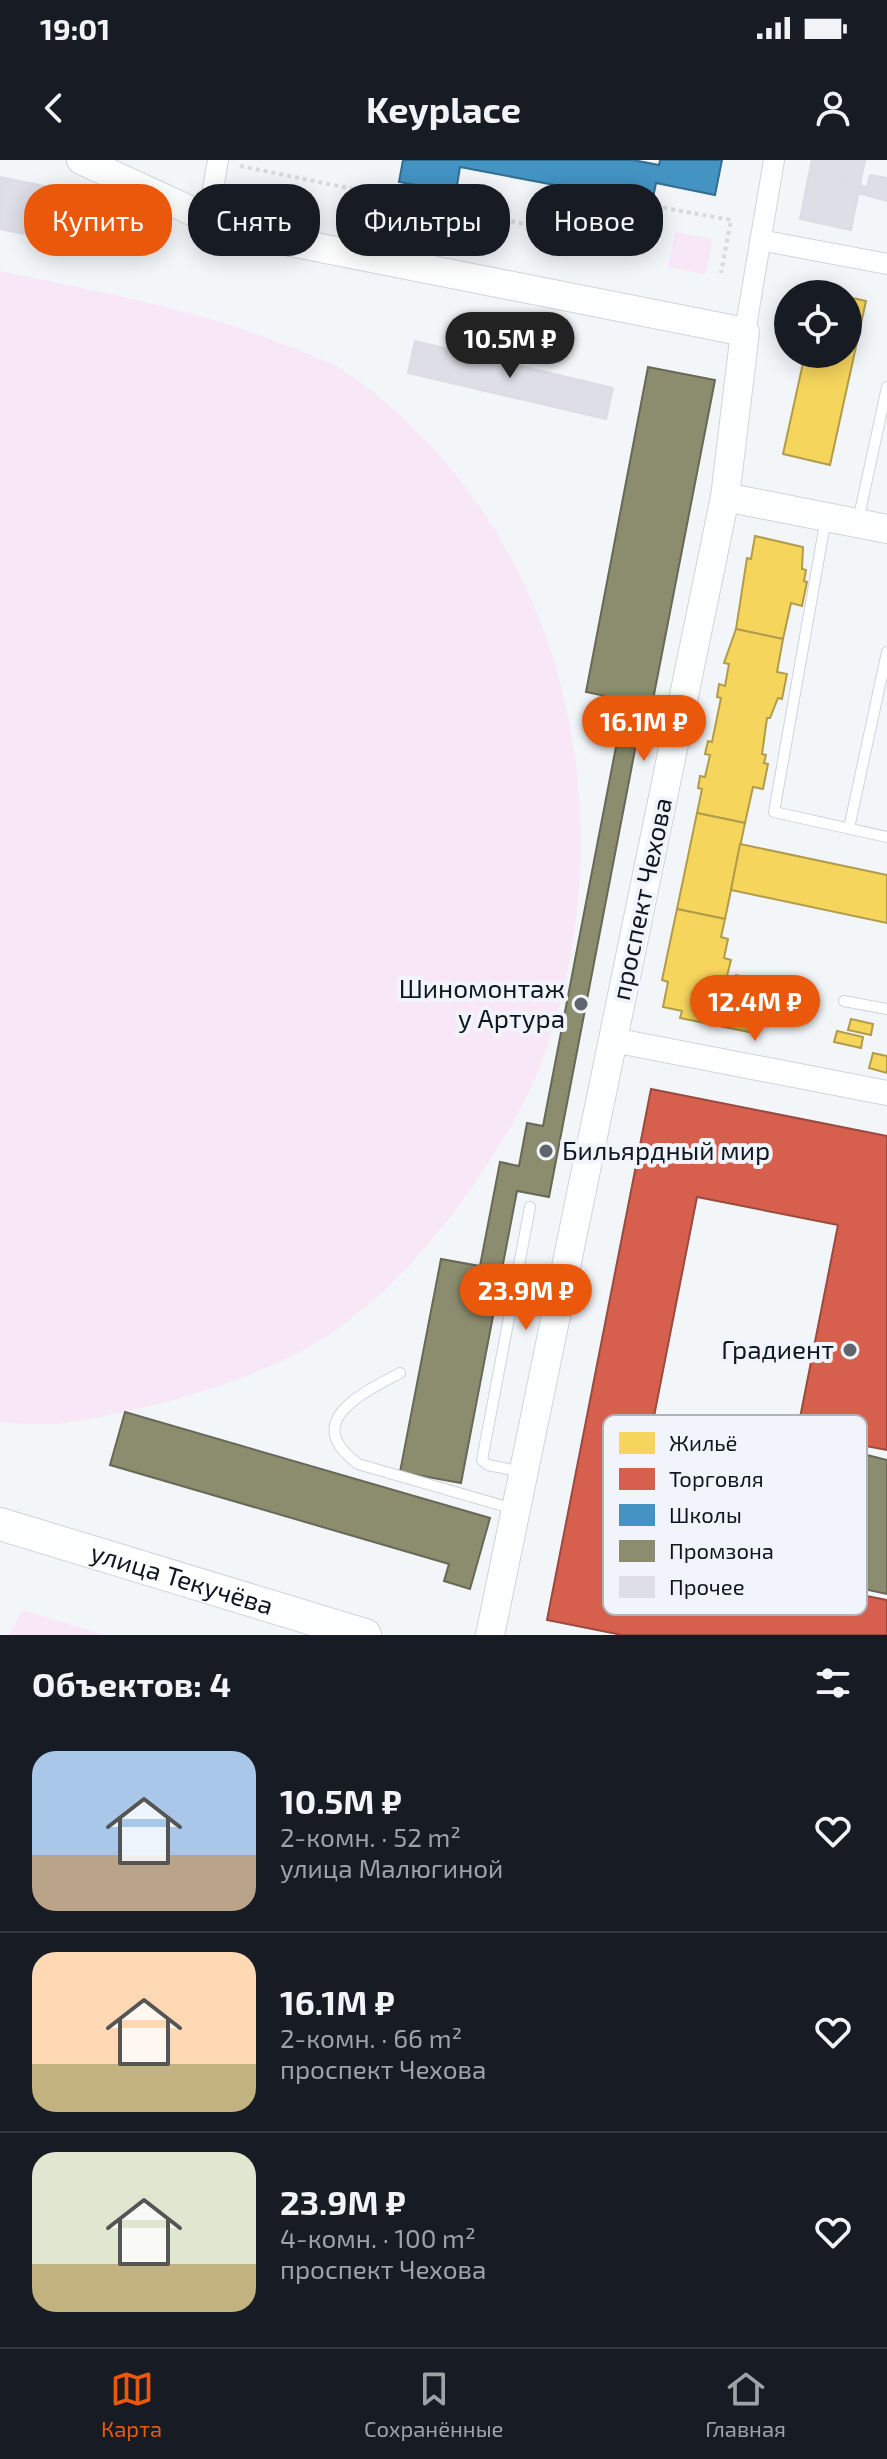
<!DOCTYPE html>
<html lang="ru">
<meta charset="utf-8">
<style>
:root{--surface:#171b24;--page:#20242c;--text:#f1f3f6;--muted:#9ea1a6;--line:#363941;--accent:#ea580c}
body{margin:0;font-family:"Exo 2",sans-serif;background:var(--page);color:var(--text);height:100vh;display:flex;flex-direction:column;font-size:30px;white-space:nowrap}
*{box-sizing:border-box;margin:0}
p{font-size:26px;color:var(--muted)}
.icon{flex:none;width:44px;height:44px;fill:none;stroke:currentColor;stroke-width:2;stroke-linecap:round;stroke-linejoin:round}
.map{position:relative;height:1475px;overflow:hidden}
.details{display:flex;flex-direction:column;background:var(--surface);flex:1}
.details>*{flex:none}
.guide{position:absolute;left:24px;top:24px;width:840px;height:72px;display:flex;gap:16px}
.controls{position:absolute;left:774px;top:120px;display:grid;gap:16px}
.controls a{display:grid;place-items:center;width:88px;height:88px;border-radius:50%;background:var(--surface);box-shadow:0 4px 20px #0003;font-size:40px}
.price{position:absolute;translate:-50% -68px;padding:0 18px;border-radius:28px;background:var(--accent);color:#fff;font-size:26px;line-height:52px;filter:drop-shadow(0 2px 4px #0008)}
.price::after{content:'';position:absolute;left:50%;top:48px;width:24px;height:18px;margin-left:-12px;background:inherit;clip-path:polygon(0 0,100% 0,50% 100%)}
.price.current{background:#222;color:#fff}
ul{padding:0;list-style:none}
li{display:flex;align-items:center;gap:24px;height:200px;padding:0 32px}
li+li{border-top:2px solid var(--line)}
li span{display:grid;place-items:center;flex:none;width:224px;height:160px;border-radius:24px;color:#555}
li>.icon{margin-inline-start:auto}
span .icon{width:96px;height:96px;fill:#fffc;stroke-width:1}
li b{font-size:34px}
h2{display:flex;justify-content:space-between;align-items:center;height:96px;padding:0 32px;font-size:34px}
.tag{padding:0 28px;border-radius:32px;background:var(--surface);box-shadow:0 4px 20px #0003;font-size:28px;line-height:72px}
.tag.current{background:var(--accent);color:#fff}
.status{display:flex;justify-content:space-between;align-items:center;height:56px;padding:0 40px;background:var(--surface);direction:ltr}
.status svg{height:22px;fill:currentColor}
header{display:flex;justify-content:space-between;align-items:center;height:104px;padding:0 32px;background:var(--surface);font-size:36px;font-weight:700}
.menu{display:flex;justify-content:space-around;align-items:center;height:112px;border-top:2px solid var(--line);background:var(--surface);font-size:22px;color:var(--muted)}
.menu a{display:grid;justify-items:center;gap:4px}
.menu .current{color:var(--accent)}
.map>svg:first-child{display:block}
.green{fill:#f8e7f7}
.homes{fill:#f6d55c;stroke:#b19c4b;stroke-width:2}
.shops{fill:#d6604d;stroke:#9b4a40;stroke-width:2}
.schools{fill:#4393c3;stroke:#346e93;stroke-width:2}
.industry{fill:#8c8c6e;stroke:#676957;stroke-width:2}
.building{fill:#dedee6;stroke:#dcdce4;stroke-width:2}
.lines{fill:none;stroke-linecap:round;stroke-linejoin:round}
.service-casing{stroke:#cfd4db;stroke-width:12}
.minor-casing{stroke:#cfd4db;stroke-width:22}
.tertiary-casing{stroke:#cfd4db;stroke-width:26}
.secondary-casing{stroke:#cfd4db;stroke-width:30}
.primary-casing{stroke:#cfd4db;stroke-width:34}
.path{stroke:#d8d9da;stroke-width:4;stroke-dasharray:4 4;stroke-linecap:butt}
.service{stroke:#fdfefe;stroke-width:10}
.minor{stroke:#fdfefe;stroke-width:20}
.tertiary{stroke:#fdfefe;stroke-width:24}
.secondary{stroke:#fdfefe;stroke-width:28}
.primary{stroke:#fdfefe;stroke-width:32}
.poi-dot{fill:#60656d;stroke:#f1f5fb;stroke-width:3}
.labels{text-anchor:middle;stroke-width:8;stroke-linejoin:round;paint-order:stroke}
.street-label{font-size:26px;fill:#111722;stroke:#f1f5fb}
.poi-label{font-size:26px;fill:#111722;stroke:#f1f5fb;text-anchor:end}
.key{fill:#f1f5fb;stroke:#aeb2ba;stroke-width:2}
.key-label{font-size:22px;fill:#111722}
</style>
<div class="status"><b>19:01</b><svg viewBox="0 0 49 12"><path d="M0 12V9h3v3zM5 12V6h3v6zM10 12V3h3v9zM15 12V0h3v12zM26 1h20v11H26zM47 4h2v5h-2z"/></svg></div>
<header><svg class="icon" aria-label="back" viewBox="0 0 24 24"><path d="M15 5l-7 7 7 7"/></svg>Keyplace<svg class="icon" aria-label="person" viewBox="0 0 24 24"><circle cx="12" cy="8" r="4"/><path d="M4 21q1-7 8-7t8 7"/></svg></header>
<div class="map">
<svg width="887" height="1475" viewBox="0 0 887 1475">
<rect width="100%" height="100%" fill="#f3f6f9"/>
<g class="green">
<polygon points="675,72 713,79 706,114 668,107"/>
<path d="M0 111C98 132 200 149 293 188 309 195 329 200 343 210 565 364 631 651 543 899 526 945 499 987 472 1027 435 1080 392 1129 340 1167 269 1219 151 1250 64 1263 44 1266 21 1263 0 1262Z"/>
<polygon points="22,1450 105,1475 9,1475"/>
</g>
<g class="homes">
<polygon points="848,137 866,141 830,305 783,294 805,194 848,194"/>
<polygon points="755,376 803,387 802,409 806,410 804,421 807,422 802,446 791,443 783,479 736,469 747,398 751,399"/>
<polygon points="736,469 783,479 777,512 787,514 782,539 778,538 770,558 767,558 762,594 766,595 764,603 768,604 763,629 753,627 745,663 697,653 702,629 698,628 700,616 705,617 710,595 705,594 708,581 712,582 721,538 717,537 719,524 725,526 729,504 724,503"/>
<polygon points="697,653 745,663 725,759 677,749"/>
<polygon points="740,684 887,715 887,763 731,730"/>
<polygon points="677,749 725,759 721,777 728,779 724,798 731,800 726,820 735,822 736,815 751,819 749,829 763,832 754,873 680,858 682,851 663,847 668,822 662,820"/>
<polygon points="851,859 873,864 871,875 848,870"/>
<polygon points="837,871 863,877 861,888 834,882"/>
<polygon points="873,893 887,896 887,913 869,908"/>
</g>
<polygon class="shops" points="651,929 887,976 887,1290 797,1273 838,1065 697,1037 628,1389 887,1440 887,1475 622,1475 547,1460"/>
<polygon class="schools" points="403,0 633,0 659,5 660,0 722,0 715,35 656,23 647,68 592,58 597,33 460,7 456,32 399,22"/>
<g class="industry">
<polygon points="648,207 715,220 652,545 644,543 549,1037 517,1031 461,1323 400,1312 441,1099 480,1106 500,1002 519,1006 527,963 543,966 625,540 586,532"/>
<polygon points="125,1252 490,1358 470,1429 444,1421 449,1404 110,1305"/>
<polygon points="867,1295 887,1300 887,1434 836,1423 846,1376 831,1373 841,1325 860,1330"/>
</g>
<g class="building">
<polygon points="812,0 865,0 860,25 809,14"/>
<polygon points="809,14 860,25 851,70 800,59"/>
<polygon points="870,15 887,18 887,41 858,33 860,25 867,27"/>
<polygon points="0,17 103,38 93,88 0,69"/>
<polygon points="415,181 613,228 606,259 408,213"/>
</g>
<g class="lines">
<g class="service-casing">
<g id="service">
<polyline points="826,358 774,652 887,677"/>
<polyline points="858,361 887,227"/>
<polyline points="849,668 887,492"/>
<polyline points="844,841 887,849"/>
<path d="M400 1213C363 1233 300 1261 358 1304L514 1349"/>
<polyline points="523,1312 488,1305 482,1300 530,1047"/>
</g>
</g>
<g class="minor-casing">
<g id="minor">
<polyline points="208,58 218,0"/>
<polyline points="760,80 887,104"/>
<polyline points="745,172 774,0"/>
</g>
</g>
<g class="tertiary-casing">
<polyline id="tertiary" points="613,880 887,933"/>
</g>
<g class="secondary-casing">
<g id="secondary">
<polyline points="81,0 235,71 745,172 725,337 490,1475"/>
<polyline points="725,337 887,369"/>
</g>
</g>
<g class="primary-casing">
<g id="primary">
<path id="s1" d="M0 1364 365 1475"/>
</g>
</g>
<g class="path">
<polyline points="240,6 437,46"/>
<polyline points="432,74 437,46 646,89 651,84 658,52 664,48 731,60 721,113"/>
</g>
<use href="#service" class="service"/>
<use href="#minor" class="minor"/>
<use href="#tertiary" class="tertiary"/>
<use href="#secondary" class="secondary"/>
<use href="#primary" class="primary"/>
</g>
<g class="poi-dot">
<circle cx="581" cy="844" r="8"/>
<circle cx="546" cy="991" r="8"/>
<circle cx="850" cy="1190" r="8"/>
</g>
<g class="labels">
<g class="street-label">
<text transform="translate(642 739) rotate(-78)" y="9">проспект Чехова</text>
<text dy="9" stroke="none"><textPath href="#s1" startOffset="190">улица Текучёва</textPath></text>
</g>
<g class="poi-label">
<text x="565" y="838">Шиномонтаж<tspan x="565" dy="30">у Артура</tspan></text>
<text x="562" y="1000" text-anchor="start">Бильярдный мир</text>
<text x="834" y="1199">Градиент</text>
</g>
</g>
<rect x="603" y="1255" width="264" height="200" rx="12" class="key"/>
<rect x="619" y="1272" width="36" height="22" fill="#f6d55c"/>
<rect x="619" y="1308" width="36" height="22" fill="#d6604d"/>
<rect x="619" y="1344" width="36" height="22" fill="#4393c3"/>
<rect x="619" y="1380" width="36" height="22" fill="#8c8c6e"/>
<rect x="619" y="1416" width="36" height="22" fill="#dedee6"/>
<g class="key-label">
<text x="669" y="1291">Жильё</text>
<text x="669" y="1327">Торговля</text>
<text x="669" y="1363">Школы</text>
<text x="669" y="1399">Промзона</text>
<text x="669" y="1435">Прочее</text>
</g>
</svg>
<div class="controls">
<a><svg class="icon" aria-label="locate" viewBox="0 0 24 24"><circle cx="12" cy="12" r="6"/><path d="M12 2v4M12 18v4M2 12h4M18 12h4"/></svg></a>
</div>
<b class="price current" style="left:510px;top:220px">10.5M ₽</b>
<b class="price" style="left:644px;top:603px">16.1M ₽</b>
<b class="price" style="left:755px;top:883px">12.4M ₽</b>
<b class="price" style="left:526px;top:1172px">23.9M ₽</b>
<div class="guide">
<a class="tag current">Купить</a>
<a class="tag">Снять</a>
<a class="tag">Фильтры</a>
<a class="tag">Новое</a>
</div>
</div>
<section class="details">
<h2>Объектов: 4<svg class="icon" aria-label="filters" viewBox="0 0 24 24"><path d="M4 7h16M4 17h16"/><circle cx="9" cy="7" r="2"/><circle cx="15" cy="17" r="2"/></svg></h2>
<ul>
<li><span style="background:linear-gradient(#a9c7e8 65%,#b9a48a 0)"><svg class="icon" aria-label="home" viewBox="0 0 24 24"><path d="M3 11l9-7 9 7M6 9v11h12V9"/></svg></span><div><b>10.5M ₽</b><p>2-комн. · 52 m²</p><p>улица Малюгиной</p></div><svg class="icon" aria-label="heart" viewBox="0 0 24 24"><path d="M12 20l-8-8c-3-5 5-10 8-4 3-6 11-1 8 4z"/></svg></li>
<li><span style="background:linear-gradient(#ffd9b3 70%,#c2b280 0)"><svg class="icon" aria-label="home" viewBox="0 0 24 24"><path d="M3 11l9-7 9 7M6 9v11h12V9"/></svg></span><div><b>16.1M ₽</b><p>2-комн. · 66 m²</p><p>проспект Чехова</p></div><svg class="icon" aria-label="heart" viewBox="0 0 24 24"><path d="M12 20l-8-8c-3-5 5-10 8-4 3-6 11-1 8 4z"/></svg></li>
<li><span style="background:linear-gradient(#dfe7d0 70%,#c2b280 0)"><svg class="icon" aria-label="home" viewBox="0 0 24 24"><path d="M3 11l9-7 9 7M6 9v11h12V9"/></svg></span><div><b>23.9M ₽</b><p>4-комн. · 100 m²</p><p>проспект Чехова</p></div><svg class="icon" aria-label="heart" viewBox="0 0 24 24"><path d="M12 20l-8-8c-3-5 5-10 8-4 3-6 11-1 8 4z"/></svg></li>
</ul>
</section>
<nav class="menu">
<a class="current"><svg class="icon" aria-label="map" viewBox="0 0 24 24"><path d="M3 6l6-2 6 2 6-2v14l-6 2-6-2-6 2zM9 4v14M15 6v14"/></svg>Карта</a>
<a><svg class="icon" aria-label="saved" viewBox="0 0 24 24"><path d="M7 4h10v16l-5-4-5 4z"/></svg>Сохранённые</a>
<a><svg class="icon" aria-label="home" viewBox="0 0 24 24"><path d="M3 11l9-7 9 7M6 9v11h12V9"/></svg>Главная</a>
</nav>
